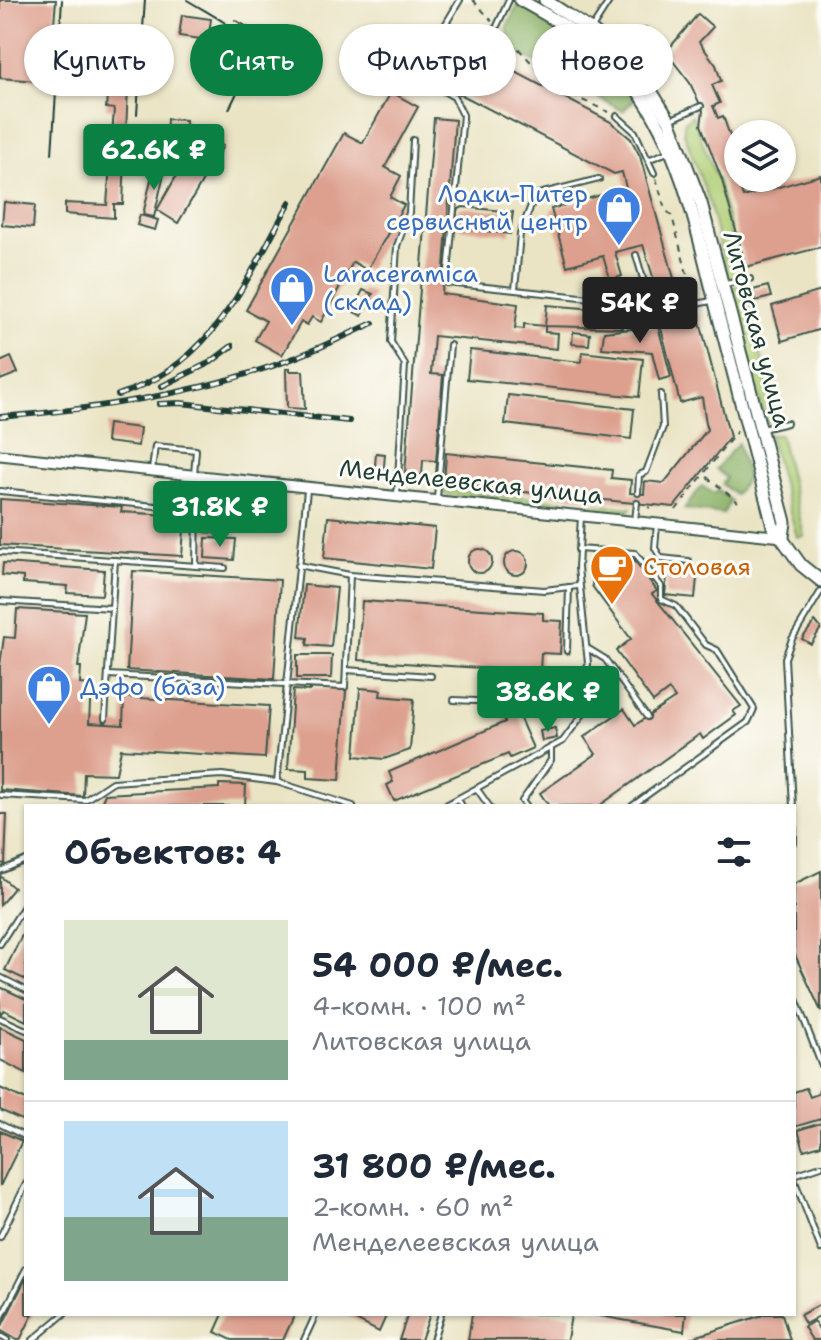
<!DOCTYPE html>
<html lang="ru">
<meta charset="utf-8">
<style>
:root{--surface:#fff;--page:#f6f6f7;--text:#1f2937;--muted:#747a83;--line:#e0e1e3;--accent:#0b8043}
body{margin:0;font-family:"Shantell Sans",sans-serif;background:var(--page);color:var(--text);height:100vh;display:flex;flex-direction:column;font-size:30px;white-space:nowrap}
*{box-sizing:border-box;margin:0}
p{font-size:26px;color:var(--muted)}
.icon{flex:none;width:44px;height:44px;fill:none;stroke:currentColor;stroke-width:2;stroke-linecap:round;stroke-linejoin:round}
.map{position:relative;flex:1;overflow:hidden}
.drawer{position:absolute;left:24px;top:804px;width:772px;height:512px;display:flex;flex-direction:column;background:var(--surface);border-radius:0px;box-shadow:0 2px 6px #0004}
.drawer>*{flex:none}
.top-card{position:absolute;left:24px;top:24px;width:774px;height:72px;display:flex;gap:16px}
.buttons{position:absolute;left:724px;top:120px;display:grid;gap:16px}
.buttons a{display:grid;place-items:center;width:72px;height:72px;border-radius:50%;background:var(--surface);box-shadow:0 2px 6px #0004;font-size:40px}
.price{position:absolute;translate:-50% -68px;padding:0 18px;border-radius:8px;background:var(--accent);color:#fff;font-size:26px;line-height:52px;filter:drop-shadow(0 2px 4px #0008)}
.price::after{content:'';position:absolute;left:50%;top:48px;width:24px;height:18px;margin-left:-12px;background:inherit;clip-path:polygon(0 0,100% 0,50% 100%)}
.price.active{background:#222;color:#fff}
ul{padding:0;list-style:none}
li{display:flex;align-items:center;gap:24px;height:200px;padding:0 40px}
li+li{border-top:2px solid var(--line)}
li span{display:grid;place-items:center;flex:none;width:224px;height:160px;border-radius:0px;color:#555}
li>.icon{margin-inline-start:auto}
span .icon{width:96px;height:96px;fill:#fffc;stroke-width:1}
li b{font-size:34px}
h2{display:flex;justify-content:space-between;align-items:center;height:96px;padding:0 40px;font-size:34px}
.pill{padding:0 28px;border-radius:36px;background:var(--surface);box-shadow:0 2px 6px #0004;font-size:28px;line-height:72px}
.pill.active{background:var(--accent);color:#fff}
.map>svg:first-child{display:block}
.green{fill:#afce75;stroke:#678654;stroke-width:2}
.forest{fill:#8bb166;stroke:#55774d;stroke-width:2}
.building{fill:#dda08f}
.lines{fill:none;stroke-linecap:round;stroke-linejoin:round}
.service-casing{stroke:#3d564a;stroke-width:8}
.minor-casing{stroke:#3d564a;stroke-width:13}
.tertiary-casing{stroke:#3d564a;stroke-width:15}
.path{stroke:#3d564a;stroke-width:2;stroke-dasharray:6 6;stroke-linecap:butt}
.service{stroke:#fff;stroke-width:4}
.minor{stroke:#fff;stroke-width:9}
.tertiary{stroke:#fff;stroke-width:11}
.tram{stroke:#1f3d34;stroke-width:2}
.rail-casing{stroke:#1f3d34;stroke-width:6}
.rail{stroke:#fdfcf7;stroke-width:3;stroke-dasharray:9;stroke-linecap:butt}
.labels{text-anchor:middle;stroke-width:6;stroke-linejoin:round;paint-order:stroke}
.shop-label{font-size:24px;fill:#366cbe;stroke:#fdfcf7;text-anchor:start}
.street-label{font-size:24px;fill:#1f3d34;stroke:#fdfcf7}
.food-label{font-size:24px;fill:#c56008;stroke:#fdfcf7;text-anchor:start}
</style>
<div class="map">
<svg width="821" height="1340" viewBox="0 0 821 1340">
<rect width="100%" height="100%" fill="#fdfcf7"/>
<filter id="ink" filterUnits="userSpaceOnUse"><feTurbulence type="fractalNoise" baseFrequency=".0125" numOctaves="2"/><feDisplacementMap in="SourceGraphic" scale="16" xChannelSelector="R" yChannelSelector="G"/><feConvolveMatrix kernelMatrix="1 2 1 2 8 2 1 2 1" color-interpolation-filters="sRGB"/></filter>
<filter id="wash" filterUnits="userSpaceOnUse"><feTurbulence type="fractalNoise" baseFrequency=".006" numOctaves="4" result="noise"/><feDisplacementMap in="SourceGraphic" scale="32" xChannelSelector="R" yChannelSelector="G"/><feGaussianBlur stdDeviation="1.8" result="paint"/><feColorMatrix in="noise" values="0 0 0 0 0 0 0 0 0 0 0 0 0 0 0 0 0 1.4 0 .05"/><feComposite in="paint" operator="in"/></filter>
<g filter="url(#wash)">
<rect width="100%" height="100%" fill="#eae4c5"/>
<g class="green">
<polygon points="692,115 718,182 742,277 728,280 709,201 684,133 684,123"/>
<polygon points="744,284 776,418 766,423 730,288"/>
<polygon points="769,435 780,435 804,536 797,537"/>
<polygon points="443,489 631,508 627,512 443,494"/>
</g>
<g class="forest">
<path d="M518 5C560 27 611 57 635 99L623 111 512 49 507 26Z"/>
<polygon points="738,443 747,478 735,495 722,484 726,478 716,469"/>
<polygon points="702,486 714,494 718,490 731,501 723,514 684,509"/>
</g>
<g id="blocks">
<g class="building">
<polygon points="0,0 56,0 49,82 0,78"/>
<polygon points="698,14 713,27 699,42 716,65 721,81 712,85 720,103 713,106 718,118 723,116 738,159 736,175 743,197 821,175 821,247 746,267 722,180 701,125 703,111 690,83 666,52"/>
<polygon points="182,15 211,19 208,40 179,36"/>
<polygon points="480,32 506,45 501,54 491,48 487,57 611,122 631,139 640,156 680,300 662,305 643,245 615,252 622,276 610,280 603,256 567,266 551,209 626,188 622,172 614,174 439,83 449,65 443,62 455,40 482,54 486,46 476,40"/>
<polygon points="82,41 106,43 105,59 81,57"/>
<polygon points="202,51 211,52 209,71 199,70"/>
<polygon points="108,84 128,86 123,204 114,204 114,218 65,214 65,203 107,205 114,109 106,108"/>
<polygon points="391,92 418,107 385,167 401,176 390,197 404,205 367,270 353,262 321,322 312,317 307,325 301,322 282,355 255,340 266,321 246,310 344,133 363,143"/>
<polygon points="434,118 455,120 442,294 518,304 515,328 524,329 524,324 545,326 547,305 620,311 623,328 545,326 545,332 558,333 557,349 434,336 431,374 443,375 436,461 423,460 422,475 405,473"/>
<polygon points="167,119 186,120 185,156 165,155"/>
<polygon points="201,133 223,146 178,223 157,210"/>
<polygon points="154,166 165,169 154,217 143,215"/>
<polygon points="4,202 35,205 33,228 2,225"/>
<polygon points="463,207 513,212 510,234 456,228 457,210"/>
<polygon points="140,215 158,220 155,230 137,225"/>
<polygon points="768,286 771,297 755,301 753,290"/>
<polygon points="363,290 373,294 362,316 352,311"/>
<polygon points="821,291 821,329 782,341 772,306"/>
<polygon points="698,314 730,437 674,507 444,484 446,453 612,470 611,478 631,480 630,493 644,494 645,481 664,483 707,430 702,397 680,403 660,324"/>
<polygon points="658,326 671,377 659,380 652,352 602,348 604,332"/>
<polygon points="573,332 590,334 589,345 572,344"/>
<polygon points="470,350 581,362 582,352 643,359 639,397 467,379"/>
<polygon points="11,357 18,373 0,380 0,362"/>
<polygon points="290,368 290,371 303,371 305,409 287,408 286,369"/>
<polygon points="508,395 634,409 631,439 505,424"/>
<polygon points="108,424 140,428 138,446 106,442"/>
<polygon points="376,453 385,454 383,478 374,478"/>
<polygon points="0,499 122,507 121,512 185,516 182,556 0,545"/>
<polygon points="207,506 230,507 229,534 206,532"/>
<polygon points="328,517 435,528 431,569 324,558"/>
<polygon points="206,538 236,539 234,560 205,558"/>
<circle cx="480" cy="561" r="12"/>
<circle cx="516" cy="563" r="12"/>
<polygon points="595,556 621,560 624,564 632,557 657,591 652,594 741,706 733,711 736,715 703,739 700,734 599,806 549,806 540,793 596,754 584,737 624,709 635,725 675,698 669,690 653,702 616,651 631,639 592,586"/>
<polygon points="3,563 104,570 102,595 67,593 68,586 23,583 23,577 2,575"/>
<polygon points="659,564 698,568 695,598 665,595 667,576 657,575"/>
<polygon points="133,571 280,580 274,679 127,670"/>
<polygon points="304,585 337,588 331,647 307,645 308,638 299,637"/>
<polygon points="362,601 543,613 543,620 562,621 560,654 541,653 540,672 358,660"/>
<polygon points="17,609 85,613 78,667 81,667 80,684 91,685 89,723 123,725 124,697 269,706 265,758 121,749 116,774 84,773 83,796 0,790 0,666 4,637 15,638"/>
<polygon points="815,621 821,628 811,644 802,639"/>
<polygon points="297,655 332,655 331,678 297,678"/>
<polygon points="310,688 346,690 340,780 308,778 308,770 288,769 293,690 310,691"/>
<polygon points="360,688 381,690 380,696 414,699 410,750 384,759 355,756"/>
<polygon points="517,712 533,748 510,758 508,754 394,801 387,785 393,782 389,772 505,722 503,718"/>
<polygon points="555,728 557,738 542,741 540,731"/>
<polygon points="219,784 246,785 245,806 100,806 105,794 219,788"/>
<polygon points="0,814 7,814 5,864 0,863"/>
<polygon points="821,871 821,1011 794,953 794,884"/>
<polygon points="0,876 14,888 0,905"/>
<polygon points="26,927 26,980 5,970"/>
<polygon points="0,987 26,999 26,1021 4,1010 0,1014"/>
<polygon points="0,1027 26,1039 26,1073 0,1060"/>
<polygon points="821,1083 821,1119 794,1127 794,1092 806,1088 810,1097 818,1094"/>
<polygon points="0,1088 26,1100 26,1122 0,1110"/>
<polygon points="821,1123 821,1145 804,1150 798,1130"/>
<polygon points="0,1131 22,1141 0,1186"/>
<polygon points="26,1278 26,1314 33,1314 20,1340 17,1340 0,1330"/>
<polygon points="821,1304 821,1315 805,1324 800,1315"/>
<polygon points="223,1314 295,1314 283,1340 232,1340 215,1332"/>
<polygon points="344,1314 387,1314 379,1332"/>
<polygon points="408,1314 430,1314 421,1340 399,1340"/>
<polygon points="472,1314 567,1314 571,1315 567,1340 468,1340"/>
<polygon points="589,1314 686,1314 684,1331"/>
<polygon points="766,1314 782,1314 790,1340 685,1340"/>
<polygon points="814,1321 821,1333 821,1340 812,1340 804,1327"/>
</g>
</g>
</g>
<g filter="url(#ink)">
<use href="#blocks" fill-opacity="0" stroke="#3d564a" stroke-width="2"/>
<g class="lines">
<g class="service-casing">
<g id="service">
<polyline points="460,0 415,75 454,97 463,115 447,283 515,290"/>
<polyline points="497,26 509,0"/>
<polyline points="592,28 610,0"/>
<polyline points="622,56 646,31"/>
<polyline points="617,116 635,132 654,173"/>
<polyline points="670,120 701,106"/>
<polyline points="650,159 668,152"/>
<polyline points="599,179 535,195 520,234 515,290 619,301 662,311 711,301"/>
<polyline points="636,255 652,309"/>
<polyline points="725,284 750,279"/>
<polyline points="762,429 787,423"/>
<polyline points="152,470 155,446 196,450 194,474"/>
<polyline points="0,491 197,510 196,566"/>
<polyline points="638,493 639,475 646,472 663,427 661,394"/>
<polyline points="397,494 405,365 391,342 397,246 409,213 413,140"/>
<polyline points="437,498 450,345"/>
<polyline points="635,520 637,503"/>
<polyline points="657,524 655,548 661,558 689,561"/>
<polyline points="578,549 635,553 661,586 661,599 676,606 706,645 717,650 754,709 748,722 632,806"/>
<polyline points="0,552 225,568"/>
<polyline points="298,565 350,575 544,590 578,586"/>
<polyline points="0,601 112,608 115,560"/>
<polyline points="587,648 605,659 647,717"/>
<polyline points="567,651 569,587"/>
<polyline points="346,670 431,676"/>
<polyline points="108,675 345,687 350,575"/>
<polyline points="454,700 561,705 577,693 587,690"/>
<polyline points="105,719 112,608"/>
<polyline points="277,782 307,490"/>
<polyline points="477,789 489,806"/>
<polyline points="0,795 85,800 112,782 222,775 277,782 353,806"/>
<polyline points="458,799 462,806"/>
<polyline points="444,806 563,741 583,714 588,663 578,568 581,516"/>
<polyline points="526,806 522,801 551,760 551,747"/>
<polyline points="793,806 785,658 792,639 821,591"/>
<polyline points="794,816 794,842"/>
<polyline points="0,871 26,860"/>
<polyline points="0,944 26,903"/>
<polyline points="0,977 26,990"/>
<polyline points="794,994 821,1064"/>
<polyline points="0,1018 26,1030"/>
<polyline points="0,1124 26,1137"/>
<polyline points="794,1175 821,1166"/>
<polyline points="794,1179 821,1249"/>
<polyline points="0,1237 26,1184"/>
<polyline points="0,1320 26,1269"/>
<polyline points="0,1336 7,1340"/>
<polyline points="33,1340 64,1314"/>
<polyline points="304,1340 316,1314"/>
<polyline points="433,1340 441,1314"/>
</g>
</g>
<g class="minor-casing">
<polyline id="minor" points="0,455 783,537"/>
</g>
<g class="tertiary-casing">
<g id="tertiary">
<path d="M520 0C560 22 607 49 635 87 683 151 699 239 718 314 736 385 755 455 773 526L801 565 821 581"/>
<polyline points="545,0 591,30 622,56 643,78 669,120 701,203 785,522 783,537"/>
</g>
</g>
<g class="path">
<polyline points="473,0 492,21"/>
<polyline points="502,31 555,88 609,112"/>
<polyline points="656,178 665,209 672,216 693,297"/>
<polyline points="707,477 738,502"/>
<polyline points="648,507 651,508"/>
<polyline points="676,510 737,431"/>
</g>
<use href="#service" class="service"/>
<use href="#minor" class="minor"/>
<use href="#tertiary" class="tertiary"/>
<g class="tram">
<path d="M187 0C247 36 266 38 229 109"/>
<polyline points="235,20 265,37"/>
<polyline points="137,114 145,0"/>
<polyline points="52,154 62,0"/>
</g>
<g class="rail-casing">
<g id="rail">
<polyline points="162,386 211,362 232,346"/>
<path d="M118 395C213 365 245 282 290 202"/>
<polyline points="159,404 180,403 349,421"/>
<path d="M0 417C87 410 177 397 260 370 299 358 336 340 373 323"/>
</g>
</g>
<use href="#rail" class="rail"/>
</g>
</g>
<defs>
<g id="shop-pin" transform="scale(2.3)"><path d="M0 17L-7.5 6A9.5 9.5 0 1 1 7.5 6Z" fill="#3f7fe0" stroke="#fdfcf7"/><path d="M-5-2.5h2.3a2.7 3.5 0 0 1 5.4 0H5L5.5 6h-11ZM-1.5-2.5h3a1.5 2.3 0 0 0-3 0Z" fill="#fff"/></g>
<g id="cafe-pin" transform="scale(2.3)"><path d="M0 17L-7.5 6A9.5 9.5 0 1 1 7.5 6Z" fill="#e8710a" stroke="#fdfcf7"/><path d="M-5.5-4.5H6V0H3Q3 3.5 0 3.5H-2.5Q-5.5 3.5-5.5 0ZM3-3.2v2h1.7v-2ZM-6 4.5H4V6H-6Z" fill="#fff"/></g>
</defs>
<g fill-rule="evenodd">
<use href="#shop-pin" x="619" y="208"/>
<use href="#shop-pin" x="292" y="288"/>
<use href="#cafe-pin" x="612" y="567"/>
<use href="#shop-pin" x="49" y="687"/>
</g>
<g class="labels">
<g class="shop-label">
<text x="588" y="202" text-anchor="end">Лодки-Питер<tspan x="588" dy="28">сервисный центр</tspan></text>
<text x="323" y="282">Laraceramica<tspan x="323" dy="28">(склад)</tspan></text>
<text x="80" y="695">Дэфо (база)</text>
</g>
<g class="street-label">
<text transform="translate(757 329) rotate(75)" y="8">Литовская улица</text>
<text transform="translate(471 482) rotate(6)" y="8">Менделеевская улица</text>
</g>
<g class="food-label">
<text x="643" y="575">Столовая</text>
</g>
</g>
</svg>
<div class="buttons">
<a><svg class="icon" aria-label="layers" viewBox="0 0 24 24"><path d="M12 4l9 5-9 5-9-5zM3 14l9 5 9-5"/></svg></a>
</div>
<b class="price" style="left:154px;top:192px">62.6K ₽</b>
<b class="price active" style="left:640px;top:345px">54K ₽</b>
<b class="price" style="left:220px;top:549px">31.8K ₽</b>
<b class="price" style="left:548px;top:734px">38.6K ₽</b>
<div class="top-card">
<a class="pill">Купить</a>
<a class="pill active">Снять</a>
<a class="pill">Фильтры</a>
<a class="pill">Новое</a>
</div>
<section class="drawer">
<h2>Объектов: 4<svg class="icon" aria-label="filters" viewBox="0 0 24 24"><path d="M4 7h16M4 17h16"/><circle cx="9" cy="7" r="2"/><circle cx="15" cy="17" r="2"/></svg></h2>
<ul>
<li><span style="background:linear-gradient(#dfe7d0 75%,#7fa58c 0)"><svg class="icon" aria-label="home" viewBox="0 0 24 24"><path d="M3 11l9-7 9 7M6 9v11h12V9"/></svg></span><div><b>54 000 ₽/мес.</b><p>4-комн. · 100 m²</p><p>Литовская улица</p></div></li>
<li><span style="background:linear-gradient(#bfe0f5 60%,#7fa58c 0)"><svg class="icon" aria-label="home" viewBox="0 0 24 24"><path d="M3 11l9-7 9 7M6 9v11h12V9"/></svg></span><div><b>31 800 ₽/мес.</b><p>2-комн. · 60 m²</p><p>Менделеевская улица</p></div></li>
</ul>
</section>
</div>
